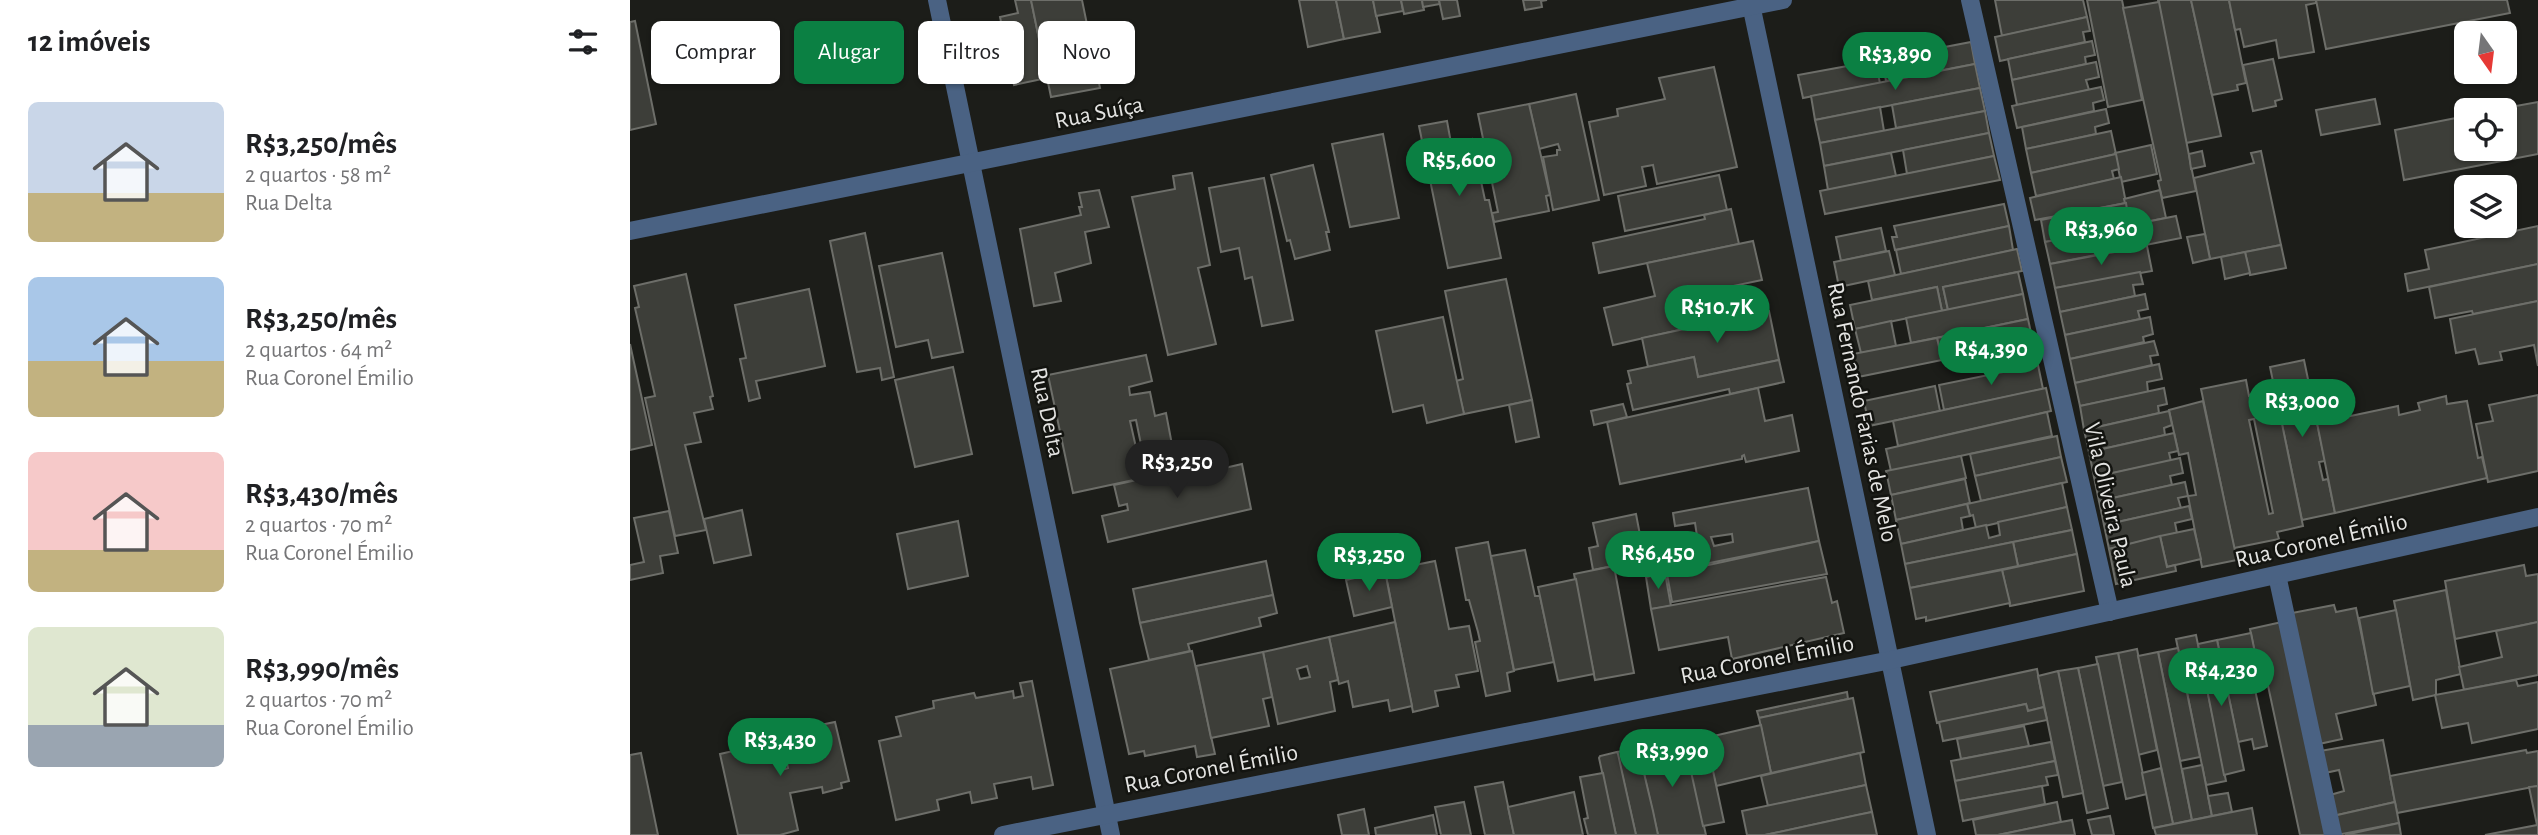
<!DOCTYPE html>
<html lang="pt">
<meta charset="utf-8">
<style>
:root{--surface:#fff;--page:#f6f6f6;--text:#202124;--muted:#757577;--accent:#0b8043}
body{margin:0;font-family:"Alegreya Sans",sans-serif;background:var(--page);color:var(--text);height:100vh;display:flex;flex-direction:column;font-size:26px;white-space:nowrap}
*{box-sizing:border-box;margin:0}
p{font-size:23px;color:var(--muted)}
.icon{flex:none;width:38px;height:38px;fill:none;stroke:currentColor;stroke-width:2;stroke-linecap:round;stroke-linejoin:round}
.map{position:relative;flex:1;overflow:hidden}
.panel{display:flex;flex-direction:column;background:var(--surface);width:630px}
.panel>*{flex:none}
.banner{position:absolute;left:21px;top:21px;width:665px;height:63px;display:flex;gap:14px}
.needle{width:46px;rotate:166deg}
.controls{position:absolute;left:1824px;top:21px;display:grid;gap:14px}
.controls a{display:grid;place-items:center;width:63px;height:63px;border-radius:10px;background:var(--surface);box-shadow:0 2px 5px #0004;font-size:35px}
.price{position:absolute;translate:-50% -60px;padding:0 16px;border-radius:24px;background:var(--accent);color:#fff;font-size:23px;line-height:46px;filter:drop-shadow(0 2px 4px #0008)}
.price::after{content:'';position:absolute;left:50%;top:42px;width:21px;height:16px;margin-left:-10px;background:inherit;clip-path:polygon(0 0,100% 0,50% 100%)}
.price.on{background:#222;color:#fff}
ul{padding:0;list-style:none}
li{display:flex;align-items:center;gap:21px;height:175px;padding:0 28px}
li span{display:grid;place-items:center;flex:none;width:196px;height:140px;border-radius:10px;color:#555}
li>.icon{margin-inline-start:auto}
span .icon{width:84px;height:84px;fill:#fffc;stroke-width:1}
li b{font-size:30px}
h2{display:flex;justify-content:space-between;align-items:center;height:84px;padding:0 28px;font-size:30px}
.chip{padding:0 24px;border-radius:10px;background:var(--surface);box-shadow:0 2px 5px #0004;font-size:24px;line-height:63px}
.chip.on{background:var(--accent);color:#fff}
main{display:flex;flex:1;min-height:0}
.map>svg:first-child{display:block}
.building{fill:#3d3e39;stroke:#6d6e69;stroke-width:2;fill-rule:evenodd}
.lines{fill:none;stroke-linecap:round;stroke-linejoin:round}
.minor{stroke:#4a6283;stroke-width:18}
.labels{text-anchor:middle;stroke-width:5;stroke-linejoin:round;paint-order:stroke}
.street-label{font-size:24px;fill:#e4e4e2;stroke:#131410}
</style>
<main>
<section class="panel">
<h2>12 imóveis<svg class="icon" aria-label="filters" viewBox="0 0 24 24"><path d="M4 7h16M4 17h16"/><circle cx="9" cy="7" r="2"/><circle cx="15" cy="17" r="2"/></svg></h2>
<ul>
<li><span style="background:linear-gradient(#c9d6e8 65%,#c2b280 0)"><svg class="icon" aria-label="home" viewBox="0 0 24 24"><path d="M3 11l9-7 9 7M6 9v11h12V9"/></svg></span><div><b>R$3,250/mês</b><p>2 quartos · 58 m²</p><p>Rua Delta</p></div></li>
<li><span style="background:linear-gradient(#a9c7e8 60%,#c2b280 0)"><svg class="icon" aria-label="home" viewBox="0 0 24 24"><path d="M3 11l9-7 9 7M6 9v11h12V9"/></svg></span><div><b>R$3,250/mês</b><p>2 quartos · 64 m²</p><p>Rua Coronel Émilio</p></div></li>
<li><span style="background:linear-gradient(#f6c9c9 70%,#c2b280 0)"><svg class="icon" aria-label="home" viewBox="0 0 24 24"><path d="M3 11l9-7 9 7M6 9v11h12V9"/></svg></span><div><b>R$3,430/mês</b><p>2 quartos · 70 m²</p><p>Rua Coronel Émilio</p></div></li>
<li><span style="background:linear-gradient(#dfe7d0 70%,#9aa5b1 0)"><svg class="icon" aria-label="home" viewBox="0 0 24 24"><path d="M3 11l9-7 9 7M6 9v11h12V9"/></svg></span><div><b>R$3,990/mês</b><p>2 quartos · 70 m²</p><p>Rua Coronel Émilio</p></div></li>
</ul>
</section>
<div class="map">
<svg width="1908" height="835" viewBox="0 0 1908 835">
<rect width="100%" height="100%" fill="#1c1d19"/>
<g class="building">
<polygon points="385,0 401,0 417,78 384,85 370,17 388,13"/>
<polygon points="401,0 452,0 470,88 421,97"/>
<polygon points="669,0 706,0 714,39 678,47"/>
<polygon points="706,0 743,0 750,32 714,39"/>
<polygon points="743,0 771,0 773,11 746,16"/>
<polygon points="771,0 792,0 794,10 774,14"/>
<polygon points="792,0 809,0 810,4 793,7"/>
<polygon points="809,0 827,0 830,16 813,19"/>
<polygon points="893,0 917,0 911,1 912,7 895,10"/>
<polygon points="1365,0 1453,0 1457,17 1372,36"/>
<polygon points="1457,0 1492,0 1512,100 1478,107"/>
<polygon points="1528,0 1561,0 1591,136 1556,143"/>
<polygon points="1561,0 1599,0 1616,83 1607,85 1608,90 1582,95"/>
<polygon points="1599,0 1686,0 1686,3 1676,5 1684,52 1649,58 1646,40 1614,47 1610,29 1605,30"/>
<polygon points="1686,0 1877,0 1880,13 1696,49"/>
<polygon points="1529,2 1566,191 1532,198 1528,181 1531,180 1493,8"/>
<polygon points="1457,17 1460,31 1453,32 1455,42 1370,61 1365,37"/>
<polygon points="5,21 26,124 0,130 0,22"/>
<polygon points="1462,41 1465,55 1455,57 1456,64 1382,80 1378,59"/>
<polygon points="1341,42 1345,64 1256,81 1252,59"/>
<polygon points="1643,59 1652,99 1645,101 1646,106 1623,111 1613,65"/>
<polygon points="1245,61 1250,83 1173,98 1168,75"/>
<polygon points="1466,62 1469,77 1456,80 1459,90 1387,105 1382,80"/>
<polygon points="1345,64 1350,88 1185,120 1181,96"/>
<polygon points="1084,67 1107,167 1027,184 1023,165 1012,167 1016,186 974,195 959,122 988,116 987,109 1035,99 1029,78"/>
<polygon points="1471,87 1474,100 1463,103 1464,111 1387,128 1382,106"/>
<polygon points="1350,88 1355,111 1266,128 1262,105"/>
<polygon points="946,94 969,200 923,210 913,157 927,155 927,150 930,150 928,144 909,149 899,104"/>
<polygon points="1745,99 1750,124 1691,135 1686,110"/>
<polygon points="1908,102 1908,154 1774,180 1765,130 1836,116 1836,149 1874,149 1874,110 1864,110"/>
<polygon points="899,104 920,195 916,196 919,211 864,222 862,213 868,212 848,114"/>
<polygon points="1250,107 1254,131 1190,143 1185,120"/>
<polygon points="1476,109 1479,123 1465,127 1466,134 1396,149 1392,127"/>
<polygon points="1355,111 1359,133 1194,166 1190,143"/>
<polygon points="817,121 821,143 842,139 855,200 859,200 871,258 818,268 789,126"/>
<polygon points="1481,131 1486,154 1401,173 1396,149"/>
<polygon points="1359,133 1364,156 1277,174 1273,150"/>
<polygon points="753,134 769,218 720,227 702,144"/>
<polygon points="1521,145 1527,174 1491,182 1485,153"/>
<polygon points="1572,151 1575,166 1561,169 1559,154"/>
<polygon points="1631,151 1651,245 1580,259 1564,178 1624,163 1621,153"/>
<polygon points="1261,153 1266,176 1198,190 1194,166"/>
<polygon points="1486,154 1489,169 1482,171 1484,179 1406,196 1401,173"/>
<polygon points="1364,156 1370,180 1195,214 1190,191"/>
<polygon points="683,165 699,232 696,232 700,250 665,259 660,240 657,241 641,175"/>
<polygon points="562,173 580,265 568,268 586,344 538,355 502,197 545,189 543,176"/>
<polygon points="1089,175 1097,210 995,231 988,196"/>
<polygon points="1491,177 1496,203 1405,220 1400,198"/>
<polygon points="634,178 663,320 632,326 622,277 615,279 609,248 591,252 579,188"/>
<polygon points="469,190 479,227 455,232 461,263 425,273 431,301 404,306 390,229 451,215 449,207 452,207 449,193"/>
<polygon points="1530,190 1536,218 1500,225 1494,199"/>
<polygon points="1496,203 1498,216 1491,217 1493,226 1415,242 1411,220"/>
<polygon points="1374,204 1379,226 1265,250 1262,237 1267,237 1264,226"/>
<polygon points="1101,209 1109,244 969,273 963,243 1075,219 1074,215"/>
<polygon points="1546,216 1551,238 1420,264 1415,242"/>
<polygon points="1379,226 1383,250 1271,274 1266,250"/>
<polygon points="1908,226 1908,264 1778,291 1775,274 1799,269 1795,250"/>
<polygon points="1251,228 1256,251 1211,261 1206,237"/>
<polygon points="235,233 264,377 252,380 250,368 227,372 200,241"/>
<polygon points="1575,234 1580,259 1563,263 1557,237"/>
<polygon points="1123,241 1132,280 1089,289 1096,320 1075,325 1073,317 1056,321 1058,328 983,345 974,308 1025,296 1017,263"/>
<polygon points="1651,245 1656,268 1620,275 1615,252"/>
<polygon points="1517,246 1522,271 1425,288 1420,264"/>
<polygon points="1387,249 1392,271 1313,287 1318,310 1312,311 1307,287 1242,300 1238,281"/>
<polygon points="1259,251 1265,275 1209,287 1204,262"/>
<polygon points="1615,252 1620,273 1595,279 1591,257"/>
<polygon points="312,253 333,352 302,358 298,340 266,347 249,266"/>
<polygon points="1908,264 1908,301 1843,314 1842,311 1805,318 1799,287"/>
<polygon points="1388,272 1393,294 1318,310 1313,287"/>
<polygon points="1510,272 1513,284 1503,285 1505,296 1430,312 1425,288"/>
<polygon points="56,274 83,396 80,397 83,409 64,413 71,442 55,445 76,530 45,536 15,398 25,396 5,308 9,307 4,286"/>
<polygon points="876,279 902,400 834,414 826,381 833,379 815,291"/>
<polygon points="1307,287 1312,311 1225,329 1220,305"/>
<polygon points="179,289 195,366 126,381 130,398 119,401 110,359 116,358 105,305"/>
<polygon points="1393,294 1398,319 1281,343 1276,318"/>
<polygon points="1515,294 1518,309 1508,311 1510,319 1435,335 1430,312"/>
<polygon points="1908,301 1908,366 1904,345 1870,352 1872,360 1849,364 1845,349 1826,353 1820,319"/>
<polygon points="1139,311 1149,360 1068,377 1064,357 1018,367 1012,338"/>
<polygon points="813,317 834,414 797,423 793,405 763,412 746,331"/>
<polygon points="1520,317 1523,334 1513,337 1514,342 1440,359 1435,335"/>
<polygon points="1398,319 1403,342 1312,360 1307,338"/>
<polygon points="1261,321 1266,346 1231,353 1225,329"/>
<polygon points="1307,338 1312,360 1228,377 1223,354"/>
<polygon points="1524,341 1528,355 1520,356 1522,365 1445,383 1440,359"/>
<polygon points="0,344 22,445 0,450"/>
<polygon points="516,355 522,381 499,387 500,395 520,392 525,416 536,413 547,471 537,473 534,460 515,464 506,420 500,421 513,478 443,493 418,375"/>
<polygon points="1064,357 1068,377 1149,360 1154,382 1100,394 1099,389 1003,410 997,384 1001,383 998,371"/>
<polygon points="1674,360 1695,461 1689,462 1693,480 1698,479 1705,513 1672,520 1640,367"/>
<polygon points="1529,364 1532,379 1517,382 1518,392 1450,406 1445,383"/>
<polygon points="1408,365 1413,389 1314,410 1309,385"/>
<polygon points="323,367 342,454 285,467 265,380"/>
<path d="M1616 380 1619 396 1645 390 1673 526 1647 532 1649 539 1604 548 1571 389ZM1624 419 1643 513 1639 514 1619 420Z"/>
<polygon points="1305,386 1310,411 1239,426 1234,401"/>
<polygon points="1128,388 1135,421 1162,415 1169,451 1116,462 1114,455 1112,456 1112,459 990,484 977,422"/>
<polygon points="1416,388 1421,411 1268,446 1263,421"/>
<polygon points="1534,388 1537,404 1528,406 1529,413 1454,430 1450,406"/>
<polygon points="1908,395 1908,471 1858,482 1846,424 1863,421 1859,405"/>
<polygon points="1816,396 1817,404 1837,401 1848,458 1852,457 1857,478 1705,513 1687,423 1768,406 1769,415 1790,410 1788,403"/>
<polygon points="902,400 909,437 886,442 879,405"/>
<polygon points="1573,401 1607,560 1572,567 1558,496 1566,495 1558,453 1549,455 1539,410"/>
<polygon points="993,404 997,417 964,425 961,411"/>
<polygon points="1539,411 1542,425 1534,428 1535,435 1459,452 1454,430"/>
<polygon points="1417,412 1422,436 1261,471 1256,449"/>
<polygon points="1544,433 1548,451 1539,453 1541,461 1464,477 1459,452"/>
<polygon points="1427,436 1431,457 1345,476 1340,454"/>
<polygon points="1331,456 1336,478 1261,495 1256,471"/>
<polygon points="1431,457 1437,482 1351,501 1345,476"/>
<polygon points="1550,458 1553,473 1540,476 1542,485 1469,501 1464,477"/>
<polygon points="584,463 586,470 612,464 621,509 478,542 472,516 498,510 497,504 489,506 484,485"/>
<polygon points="1335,479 1340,503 1266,520 1261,495"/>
<polygon points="1555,482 1558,496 1548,498 1551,508 1474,525 1469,501"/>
<polygon points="1432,483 1437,507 1346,528 1343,515 1340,516 1337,504"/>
<path d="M1178 488 1189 541 1025 574 1021 558 1069 549 1065 523 1045 526 1043 513ZM1102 534 1103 542 1084 546 1081 537Z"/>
<polygon points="1337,504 1340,516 1331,518 1333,530 1271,544 1266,520"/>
<polygon points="1559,506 1562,519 1545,523 1547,533 1479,549 1474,525"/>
<polygon points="1437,507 1442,530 1275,564 1271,544 1356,525 1359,538 1370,535 1368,522"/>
<polygon points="112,510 121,555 84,563 74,519"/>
<polygon points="39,511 48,553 30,556 33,573 0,580 0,565 14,562 4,518"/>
<polygon points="1006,514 1010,535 983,541 987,565 963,570 959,548 968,546 963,523"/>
<polygon points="328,521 338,576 278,589 267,534"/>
<polygon points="1564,529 1571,559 1537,567 1530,536"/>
<polygon points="1442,530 1447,554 1388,566 1383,542"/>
<polygon points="1530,536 1537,567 1545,565 1546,571 1486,584 1479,549"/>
<polygon points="1189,541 1197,574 1042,602 1037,574"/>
<polygon points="858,542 884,671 877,673 880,691 856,696 845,642 850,641 848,632 839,600 836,600 826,548"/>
<polygon points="1383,542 1388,566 1280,588 1275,564"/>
<polygon points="895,550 905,596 910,596 924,662 884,670 861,556"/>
<polygon points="1447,554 1454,591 1380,606 1372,570"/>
<polygon points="636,561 643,595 510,623 503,589"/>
<polygon points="805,561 819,629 839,626 848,671 826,675 829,687 805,691 808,706 783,712 755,571"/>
<polygon points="1894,565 1896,576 1908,574 1908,622 1825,639 1815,581"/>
<polygon points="984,566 1004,673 965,680 944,574"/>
<polygon points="1372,570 1380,603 1296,621 1296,617 1286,619 1280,588"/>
<polygon points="755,571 762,607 724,616 716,580"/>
<polygon points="1035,573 1041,606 1021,609 1016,577"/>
<polygon points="1196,577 1202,603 1207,601 1214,633 1102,659 1098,637 1029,650 1021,609"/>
<polygon points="946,579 964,674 928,681 908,587"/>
<polygon points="1816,590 1831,674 1806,680 1806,695 1783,700 1764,601"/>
<polygon points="643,595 647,613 629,618 631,626 558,644 560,651 519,660 510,623"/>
<polygon points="1704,605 1706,612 1726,608 1746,705 1706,714 1712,739 1689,744 1662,613"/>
<polygon points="1766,610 1780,686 1743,694 1729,618"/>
<polygon points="765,622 782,706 760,711 758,700 723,707 718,681 709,684 699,637"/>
<polygon points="1652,622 1697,835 1670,835 1634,667 1628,669 1620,629"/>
<polygon points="1908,622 1908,675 1834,690 1829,667 1872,657 1866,631"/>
<polygon points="1621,633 1631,683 1624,685 1637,746 1624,749 1622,739 1608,742 1587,640"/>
<polygon points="1566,635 1596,781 1576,785 1546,639"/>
<path d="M699 637 708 680 700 682 705 711 648 724 633 652ZM677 666 680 677 670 679 667 669Z"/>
<polygon points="1587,640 1614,770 1594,775 1568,644"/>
<polygon points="1548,648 1570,757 1550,761 1528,652"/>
<polygon points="1507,649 1527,750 1508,755 1488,653"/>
<polygon points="562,651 585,754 567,757 565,746 515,756 514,751 499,754 480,669"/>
<polygon points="633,652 642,697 633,699 639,726 581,738 566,666"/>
<polygon points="1528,652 1562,820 1543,824 1508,656"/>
<polygon points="1488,653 1517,794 1496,799 1466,657"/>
<polygon points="1468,664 1492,782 1473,786 1448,668"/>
<polygon points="1448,668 1478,808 1457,813 1428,671"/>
<polygon points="1407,669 1414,707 1398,711 1396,704 1307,723 1300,692"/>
<polygon points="1428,671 1453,793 1433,797 1408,676"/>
<polygon points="1886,680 1888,686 1908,682 1908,729 1842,743 1838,723 1812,728 1805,695"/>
<polygon points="402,681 423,785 403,789 401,777 364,784 367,798 342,803 340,792 307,800 309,810 266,820 249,741 271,736 266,717 304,708 303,701 344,693 346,698 383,691 384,698 393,696 390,683"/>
<polygon points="1217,692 1218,699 1129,718 1127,711"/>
<polygon points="1223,698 1234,752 1141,773 1129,718"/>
<polygon points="1396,704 1398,711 1414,707 1417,720 1313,741 1309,722"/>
<polygon points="205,722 219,781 211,783 212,788 193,793 192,787 160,793 168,830 150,835 108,835 90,754 103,751 101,743 132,736 135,745 149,742 155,769 158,768 153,742 186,735 185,726"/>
<polygon points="1131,725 1141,773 1086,786 1075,738"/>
<polygon points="1394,726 1399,746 1331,759 1327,739"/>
<polygon points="1054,738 1076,835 1028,835 1008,748"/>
<polygon points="1753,740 1765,802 1703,816 1700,795 1714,791 1709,770 1695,773 1690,751"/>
<polygon points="1421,742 1425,761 1325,781 1321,761"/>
<polygon points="1008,748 1023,811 1028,835 1006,835 987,752"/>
<polygon points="1896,750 1897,753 1908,751 1908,786 1767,813 1760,776"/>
<polygon points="987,752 988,754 1006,835 986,835 969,758 970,756"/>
<polygon points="1079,752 1094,822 1073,826 1058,758"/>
<polygon points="11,753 28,835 0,835 0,755"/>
<polygon points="1230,753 1236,785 1138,806 1131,776"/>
<polygon points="1425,761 1428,775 1416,777 1418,785 1329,801 1325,781"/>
<polygon points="1572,765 1582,816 1562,820 1552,769"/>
<polygon points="1531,768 1543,824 1523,828 1512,773"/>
<polygon points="973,773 986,835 958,835 954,819 958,818 950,777"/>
<polygon points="873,782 884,835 855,835 845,787"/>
<polygon points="1236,785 1242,812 1135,835 1117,835 1112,811"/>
<polygon points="1412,786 1415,804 1333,821 1329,801"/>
<polygon points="1908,786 1908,824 1907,825 1899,787"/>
<polygon points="944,792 953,835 884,835 878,807"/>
<polygon points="1598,793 1602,812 1582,816 1578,796"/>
<polygon points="834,802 841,835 811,835 805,807"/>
<polygon points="1427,802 1431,822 1368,835 1346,835 1343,820"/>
<polygon points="1765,802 1769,823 1707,835 1703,816"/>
<polygon points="1622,808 1627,835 1526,835 1524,828"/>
<polygon points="734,809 739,835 712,835 708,815"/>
<polygon points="1242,812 1247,835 1135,835 1227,815"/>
<polygon points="803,815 807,835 746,835 745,828"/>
<polygon points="1480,816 1484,835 1462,835 1458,820"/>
<polygon points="1442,820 1445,835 1368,835 1431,822"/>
<polygon points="1769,823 1771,835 1715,835"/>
<polygon points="1908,824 1908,835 1855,835 1907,825"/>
</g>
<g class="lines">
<g class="minor">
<polyline points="307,0 481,835"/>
<polyline points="1120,0 1297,835"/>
<polyline points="1340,0 1480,612"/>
<polyline points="0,231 1153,0"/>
<polyline points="1647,575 1703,835"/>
<polyline points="373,835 1261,660 1908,517"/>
</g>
</g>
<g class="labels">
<g class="street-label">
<text transform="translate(469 112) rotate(-11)" y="8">Rua Suíça</text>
<text transform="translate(418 412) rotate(78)" y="8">Rua Delta</text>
<text transform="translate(1233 412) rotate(78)" y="8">Rua Fernando Farias de Melo</text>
<text transform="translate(1481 505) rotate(77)" y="8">Vila Oliveira Paula</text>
<text transform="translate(1691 540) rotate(-13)" y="8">Rua Coronel Émilio</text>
<text transform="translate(1137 659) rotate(-11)" y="8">Rua Coronel Émilio</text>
<text transform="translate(581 768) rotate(-11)" y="8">Rua Coronel Émilio</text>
</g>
</g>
</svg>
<div class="controls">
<a><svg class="needle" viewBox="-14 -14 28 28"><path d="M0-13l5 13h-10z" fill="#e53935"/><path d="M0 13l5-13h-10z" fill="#757577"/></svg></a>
<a><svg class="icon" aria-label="locate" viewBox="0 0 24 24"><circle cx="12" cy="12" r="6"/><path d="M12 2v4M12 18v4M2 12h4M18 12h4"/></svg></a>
<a><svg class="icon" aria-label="layers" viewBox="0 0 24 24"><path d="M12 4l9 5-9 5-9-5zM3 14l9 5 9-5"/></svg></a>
</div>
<b class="price" style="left:1265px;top:92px">R$3,890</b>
<b class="price" style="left:829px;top:198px">R$5,600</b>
<b class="price" style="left:1471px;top:267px">R$3,960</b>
<b class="price" style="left:1087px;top:345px">R$10.7K</b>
<b class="price" style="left:1361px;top:387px">R$4,390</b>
<b class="price" style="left:1672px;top:439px">R$3,000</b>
<b class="price on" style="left:547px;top:500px">R$3,250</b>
<b class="price" style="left:1028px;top:591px">R$6,450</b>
<b class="price" style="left:739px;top:593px">R$3,250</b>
<b class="price" style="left:1591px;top:708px">R$4,230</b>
<b class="price" style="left:150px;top:778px">R$3,430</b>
<b class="price" style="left:1042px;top:789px">R$3,990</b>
<div class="banner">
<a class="chip">Comprar</a>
<a class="chip on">Alugar</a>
<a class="chip">Filtros</a>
<a class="chip">Novo</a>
</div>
</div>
</main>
